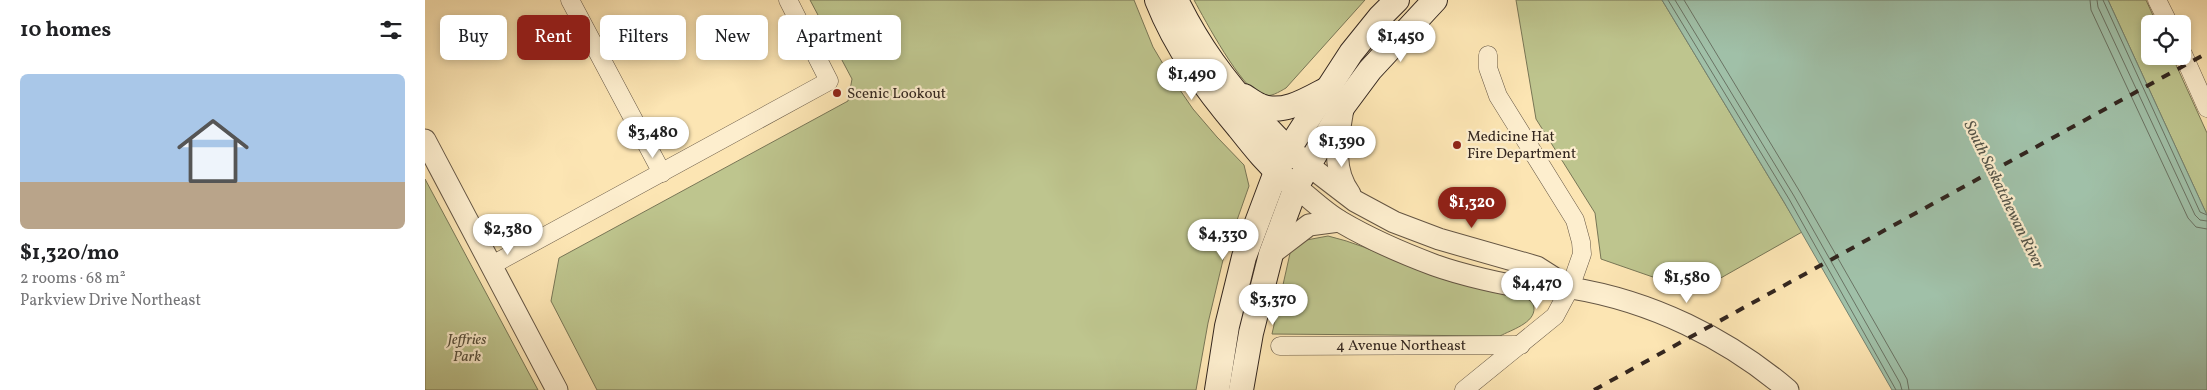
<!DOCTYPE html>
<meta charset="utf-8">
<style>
:root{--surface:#fff;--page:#f2f2f2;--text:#202124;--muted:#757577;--accent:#8f2418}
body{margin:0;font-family:Vollkorn,serif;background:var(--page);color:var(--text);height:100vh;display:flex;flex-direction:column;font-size:19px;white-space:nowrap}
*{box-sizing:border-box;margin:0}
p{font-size:16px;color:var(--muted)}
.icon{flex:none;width:28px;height:28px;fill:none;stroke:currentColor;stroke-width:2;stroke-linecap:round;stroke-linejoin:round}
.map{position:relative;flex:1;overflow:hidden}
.side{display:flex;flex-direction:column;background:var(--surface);width:425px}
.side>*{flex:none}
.top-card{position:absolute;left:15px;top:15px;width:475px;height:45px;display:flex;gap:10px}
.fabs{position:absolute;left:1716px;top:15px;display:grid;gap:10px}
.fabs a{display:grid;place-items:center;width:50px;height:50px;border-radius:8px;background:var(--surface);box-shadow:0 2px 8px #0003;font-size:25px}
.price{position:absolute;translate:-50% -42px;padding:0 11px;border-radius:18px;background:#fff;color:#222;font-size:16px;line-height:32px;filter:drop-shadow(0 1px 2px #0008)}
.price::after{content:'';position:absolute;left:50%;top:30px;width:15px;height:11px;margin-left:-8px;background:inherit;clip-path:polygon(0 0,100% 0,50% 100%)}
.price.active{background:var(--accent);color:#fff}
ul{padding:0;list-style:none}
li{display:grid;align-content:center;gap:10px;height:265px;padding:0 20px}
li span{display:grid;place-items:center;height:155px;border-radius:8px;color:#555}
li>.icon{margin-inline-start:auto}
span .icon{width:90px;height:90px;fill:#fffc;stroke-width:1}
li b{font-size:21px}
h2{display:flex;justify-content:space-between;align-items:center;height:60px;padding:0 20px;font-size:21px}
.pill{padding:0 18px;border-radius:8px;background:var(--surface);box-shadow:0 2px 8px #0003;font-size:18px;line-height:45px}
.pill.active{background:var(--accent);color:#fff}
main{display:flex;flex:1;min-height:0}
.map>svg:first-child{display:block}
.green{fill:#bec58e;stroke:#787656}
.water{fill:#a0c0a8;stroke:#748271}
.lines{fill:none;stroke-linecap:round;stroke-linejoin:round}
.shore{stroke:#6a7364;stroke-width:1}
.minor-casing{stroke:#655644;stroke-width:19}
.tertiary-casing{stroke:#655644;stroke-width:23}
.secondary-casing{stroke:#33261f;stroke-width:26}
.minor{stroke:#fdeece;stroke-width:18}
.tertiary{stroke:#fdeece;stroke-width:21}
.secondary{stroke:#fdeece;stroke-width:24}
.rail{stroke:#33261f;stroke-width:4;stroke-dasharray:9 9;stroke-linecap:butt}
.poi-dot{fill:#8f2418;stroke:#fdeece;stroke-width:2}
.labels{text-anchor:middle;stroke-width:4.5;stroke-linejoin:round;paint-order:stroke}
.poi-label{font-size:15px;fill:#33261f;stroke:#fdeece;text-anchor:start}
.park-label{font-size:15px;font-style:italic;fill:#564e3b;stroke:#fdeece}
.street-label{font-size:15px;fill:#33261f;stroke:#fdeece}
.water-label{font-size:16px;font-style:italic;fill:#545448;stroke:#fdeece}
</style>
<main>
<section class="side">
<h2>10 homes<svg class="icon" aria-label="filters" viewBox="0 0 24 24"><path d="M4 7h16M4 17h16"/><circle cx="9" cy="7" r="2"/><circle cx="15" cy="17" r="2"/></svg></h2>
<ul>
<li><span style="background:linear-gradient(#a9c7e8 70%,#b9a48a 0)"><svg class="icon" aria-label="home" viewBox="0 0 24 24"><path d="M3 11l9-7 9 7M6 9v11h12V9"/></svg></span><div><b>$1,320/mo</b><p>2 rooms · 68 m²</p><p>Parkview Drive Northeast</p></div></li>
</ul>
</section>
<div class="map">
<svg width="1782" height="390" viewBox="0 0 1782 390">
<rect width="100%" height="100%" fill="#fce5b3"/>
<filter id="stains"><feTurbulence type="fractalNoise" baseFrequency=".004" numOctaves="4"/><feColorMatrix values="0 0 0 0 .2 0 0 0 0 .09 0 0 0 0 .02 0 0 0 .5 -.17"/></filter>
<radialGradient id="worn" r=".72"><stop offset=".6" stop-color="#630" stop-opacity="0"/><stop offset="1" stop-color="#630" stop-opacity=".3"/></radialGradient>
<g class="green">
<polygon points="385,0 709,0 728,47 744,74 768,109 792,137 819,165 824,186 798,260 783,323 771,390 172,390 126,301 134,258 423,101 427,79"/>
<path d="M769 0H940L861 88C854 92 845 98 836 95 816 88 780 20 769 0Z"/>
<polygon points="1091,0 1237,0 1377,232 1271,292 1176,259 1170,213 1111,119"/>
<polygon points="1683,0 1721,0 1731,22 1732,24 1725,24 1725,56 1747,56 1782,133 1782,215"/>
<polygon points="0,179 113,390 0,390"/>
<path d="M903 236C952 247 994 276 1044 286 1058 289 1108 291 1109 308 1110 323 1086 330 1075 336L847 334 866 249 876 241Z"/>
</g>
<polygon class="water" points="1237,0 1683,0 1782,215 1782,390 1467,390 1359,202"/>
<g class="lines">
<g class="shore">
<polyline points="1243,0 1364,199 1471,390"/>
<polyline points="1250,0 1369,196 1475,383 1477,390"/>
<polyline points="1259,0 1375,192 1482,379 1484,390"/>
<polyline points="1665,0 1666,10 1763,218 1771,227 1782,229"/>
<polyline points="1672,0 1673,7 1770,215 1775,220 1782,221"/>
<polyline points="1678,0 1775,212 1782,215"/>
</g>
<g class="minor-casing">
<g id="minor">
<polyline points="145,0 237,173"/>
<polyline points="1732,0 1744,24"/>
<polyline points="1758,54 1782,108"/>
<polyline points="67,265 404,81 363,0"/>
<polyline points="855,346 1096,345"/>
<polyline points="1039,390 1130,316 1145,288 1157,254 1156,242 1150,220 1073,96 1063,68 1063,55"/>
</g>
</g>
<g class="tertiary-casing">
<g id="tertiary">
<path d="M918 109C913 139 906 168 925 194"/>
<polyline points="0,140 132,390"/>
<polyline points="883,165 930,201 969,222 1014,239 1112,267 1145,288"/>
<path d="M871 187C886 199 900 213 916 222 945 239 977 253 1009 265 1034 274 1082 286 1108 288 1121 288 1134 286 1146 288 1226 301 1302 338 1363 390"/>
<polyline points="846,254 884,225 914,221"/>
</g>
</g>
<g class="secondary-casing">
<g id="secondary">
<path d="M732 0C751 48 781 89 814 128 829 147 844 166 863 181"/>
<path d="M751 0C774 47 799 80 834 119 847 133 859 147 875 159"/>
<path d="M819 96C824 99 830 104 836 106 858 115 883 99 902 89"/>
<polyline points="792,390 802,326 819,257 851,172 863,150 926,53 955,17 972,0"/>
<polyline points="816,390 826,333 846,254 871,187 919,105 945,70 1010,0"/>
</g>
</g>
<use href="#minor" class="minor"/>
<use href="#tertiary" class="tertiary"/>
<use href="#secondary" class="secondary"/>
<polyline class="rail" points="1169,390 1782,53"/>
</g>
<g class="poi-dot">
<circle cx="412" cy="93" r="5"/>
<circle cx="1032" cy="145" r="5"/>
</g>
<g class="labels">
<g class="poi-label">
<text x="422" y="98">Scenic Lookout</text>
<text x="1042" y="141">Medicine Hat<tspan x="1042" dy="17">Fire Department</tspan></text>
</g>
<g class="park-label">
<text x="42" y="344">Jeffries<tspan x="42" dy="17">Park</tspan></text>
</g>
<g class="street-label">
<text x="976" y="350">4 Avenue Northeast</text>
</g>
<g class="water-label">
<text transform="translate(1580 194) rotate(64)" y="6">South Saskatchewan River</text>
</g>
</g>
<rect width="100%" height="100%" filter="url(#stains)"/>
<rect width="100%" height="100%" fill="url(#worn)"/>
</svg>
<div class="fabs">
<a><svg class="icon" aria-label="locate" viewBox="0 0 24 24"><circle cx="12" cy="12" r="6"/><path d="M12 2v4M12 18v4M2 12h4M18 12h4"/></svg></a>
</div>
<b class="price" style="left:976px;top:63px">$1,450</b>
<b class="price" style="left:767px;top:101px">$1,490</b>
<b class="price" style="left:228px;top:159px">$3,480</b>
<b class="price" style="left:917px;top:168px">$1,390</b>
<b class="price active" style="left:1047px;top:229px">$1,320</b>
<b class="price" style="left:83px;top:256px">$2,380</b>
<b class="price" style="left:798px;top:261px">$4,330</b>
<b class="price" style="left:1262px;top:304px">$1,580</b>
<b class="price" style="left:1112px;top:310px">$4,470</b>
<b class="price" style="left:848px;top:326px">$3,370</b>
<div class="top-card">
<a class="pill">Buy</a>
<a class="pill active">Rent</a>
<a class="pill">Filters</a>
<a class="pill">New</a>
<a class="pill">Apartment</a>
</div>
</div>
</main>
